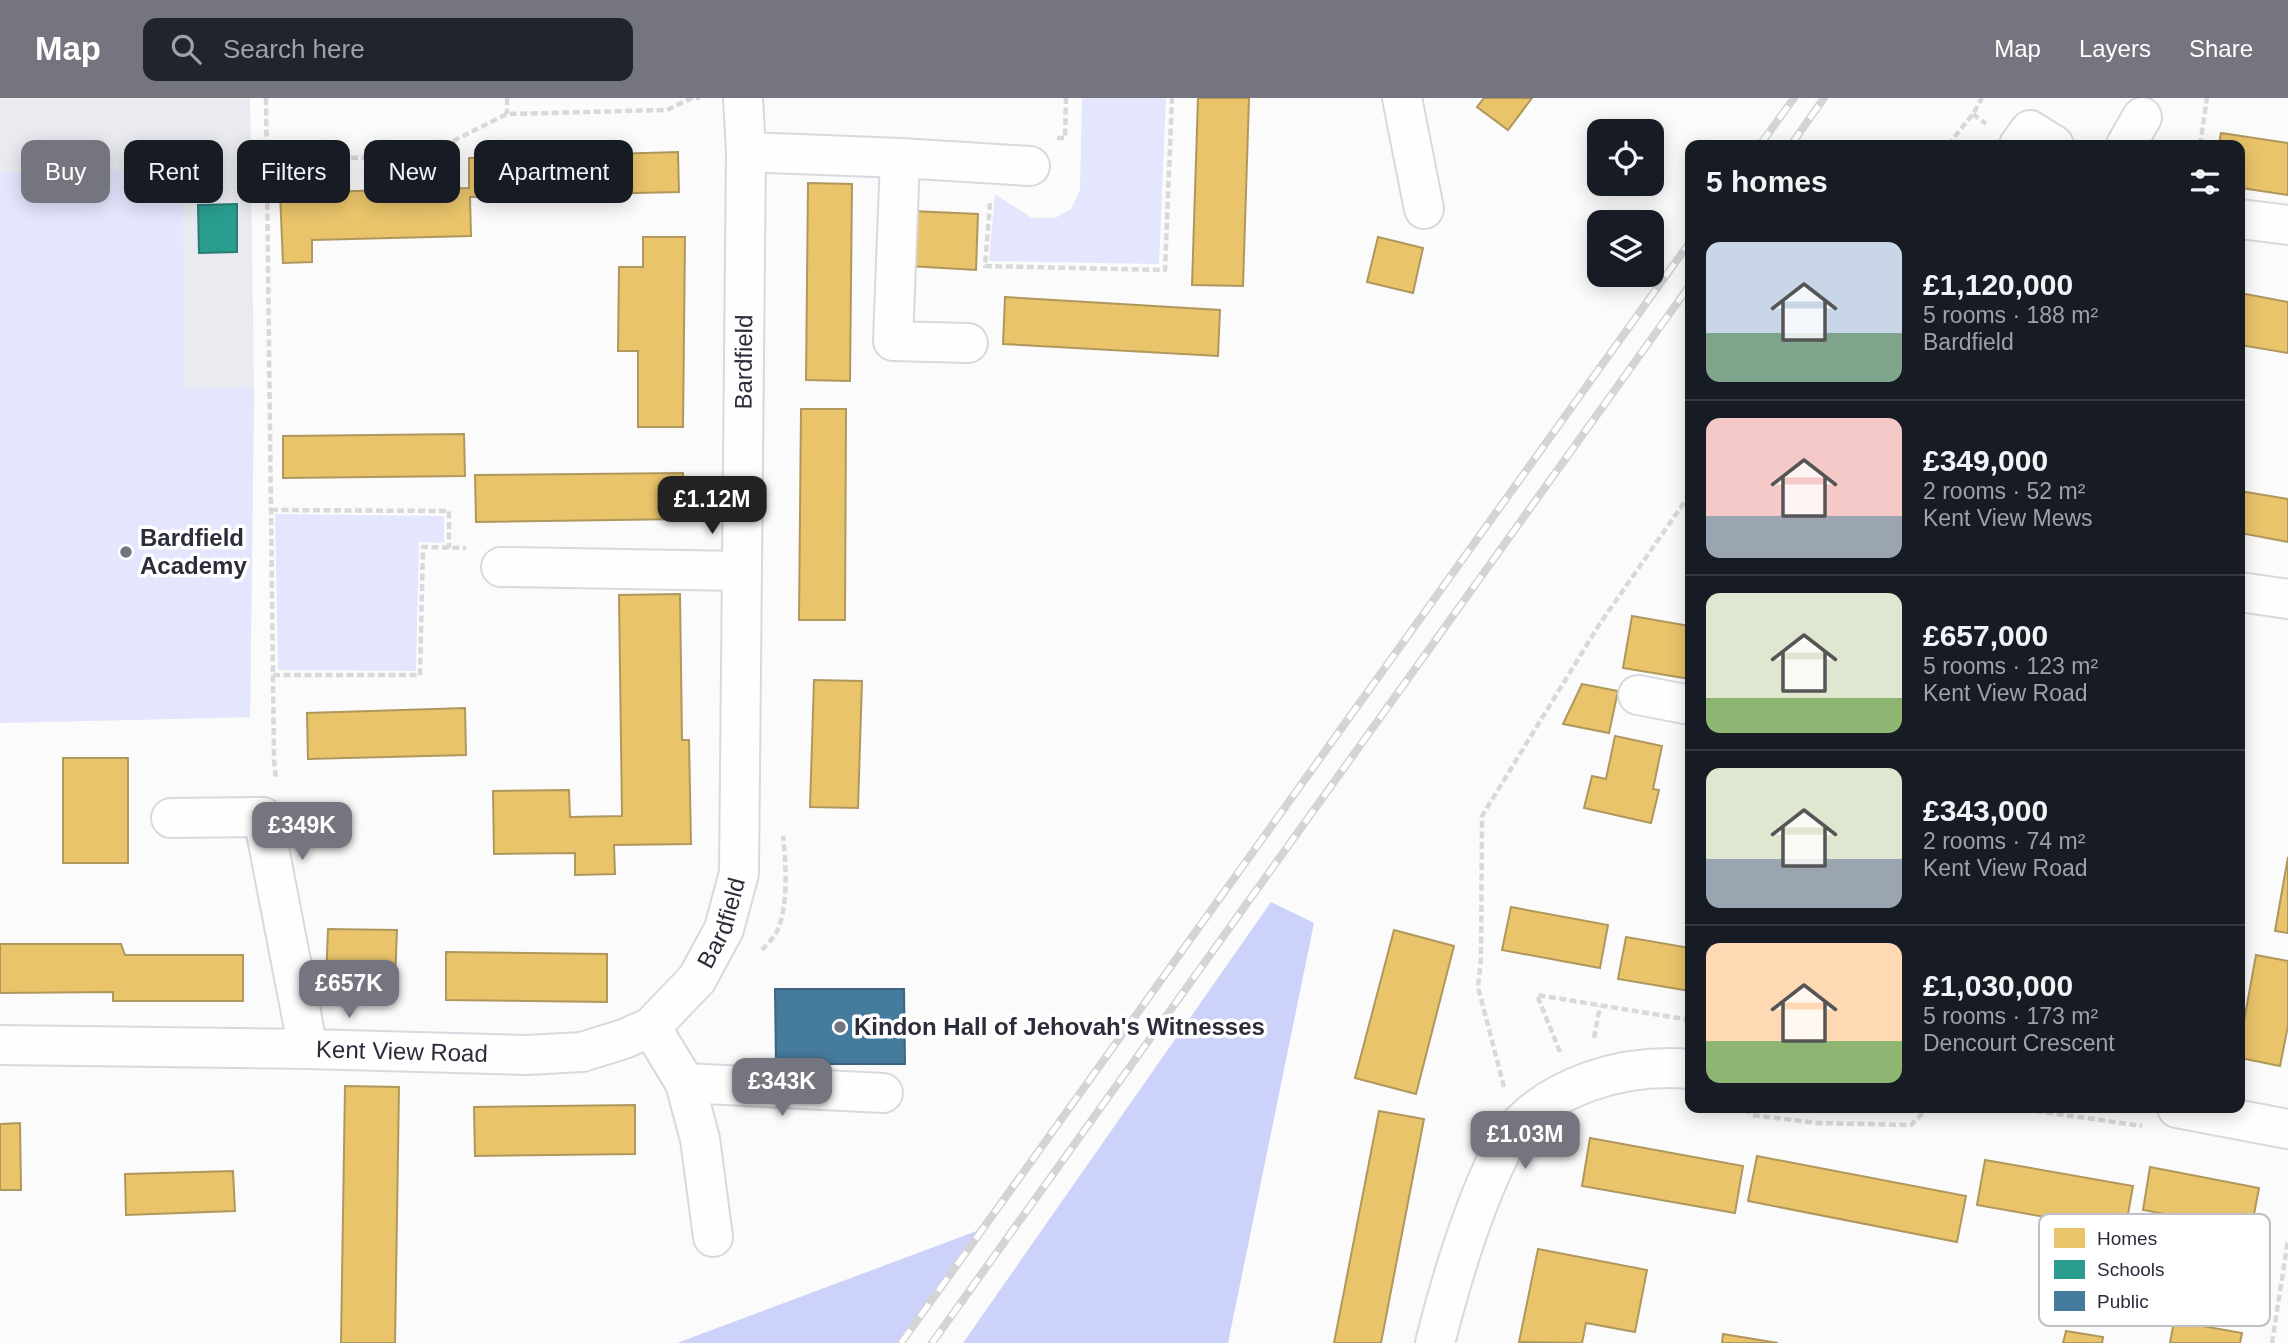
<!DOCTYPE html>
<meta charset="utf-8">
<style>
:root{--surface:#171b24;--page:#20242c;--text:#f1f3f6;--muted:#9ea1a6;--line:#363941;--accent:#74757e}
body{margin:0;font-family:Arial,sans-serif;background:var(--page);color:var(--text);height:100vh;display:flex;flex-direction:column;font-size:26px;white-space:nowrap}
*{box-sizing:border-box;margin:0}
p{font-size:23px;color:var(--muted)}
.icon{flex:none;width:38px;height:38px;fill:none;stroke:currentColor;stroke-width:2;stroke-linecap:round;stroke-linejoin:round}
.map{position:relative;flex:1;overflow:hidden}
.details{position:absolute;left:1685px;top:42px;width:560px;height:973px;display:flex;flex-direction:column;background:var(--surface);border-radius:14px;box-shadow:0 4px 18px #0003}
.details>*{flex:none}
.top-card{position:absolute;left:21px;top:42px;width:665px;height:63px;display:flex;gap:14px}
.buttons{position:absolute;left:1587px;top:21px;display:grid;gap:14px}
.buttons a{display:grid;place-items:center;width:77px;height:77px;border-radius:14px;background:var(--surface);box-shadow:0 4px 18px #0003;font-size:35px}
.price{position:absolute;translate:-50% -60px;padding:0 16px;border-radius:14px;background:var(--accent);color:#fff;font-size:23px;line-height:46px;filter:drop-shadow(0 2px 4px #0008)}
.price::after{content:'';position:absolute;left:50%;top:42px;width:21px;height:16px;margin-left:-10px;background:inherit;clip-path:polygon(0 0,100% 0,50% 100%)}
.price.current{background:#222;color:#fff}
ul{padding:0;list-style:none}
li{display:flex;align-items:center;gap:21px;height:175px;padding:0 21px}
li+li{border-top:2px solid var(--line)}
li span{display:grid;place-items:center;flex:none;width:196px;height:140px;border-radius:14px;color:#555}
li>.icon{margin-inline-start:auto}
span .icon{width:84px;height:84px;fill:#fffc;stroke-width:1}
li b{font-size:30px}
h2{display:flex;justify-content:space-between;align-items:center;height:84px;padding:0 21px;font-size:30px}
.chip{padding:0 24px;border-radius:14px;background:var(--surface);box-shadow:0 4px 18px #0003;font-size:24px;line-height:63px}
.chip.current{background:var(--accent);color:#fff}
header{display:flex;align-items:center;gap:42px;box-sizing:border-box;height:98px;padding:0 35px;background:var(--accent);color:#fff}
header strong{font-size:33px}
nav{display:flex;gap:38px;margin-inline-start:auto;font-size:24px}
.search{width:490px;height:63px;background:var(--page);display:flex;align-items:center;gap:18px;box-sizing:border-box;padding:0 24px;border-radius:14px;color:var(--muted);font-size:26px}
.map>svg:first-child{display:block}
.built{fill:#eaebf0}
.green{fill:#e3e6fd}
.forest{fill:#cdd2fb}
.homes{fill:#e9c46a;stroke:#b0975c;stroke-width:2}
.schools{fill:#2a9d8f;stroke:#2a7b76;stroke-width:2}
.public{fill:#457b9d;stroke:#3d6480;stroke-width:2}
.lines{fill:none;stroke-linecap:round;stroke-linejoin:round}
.minor-casing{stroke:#d8d9e0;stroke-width:42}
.path{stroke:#d9d9db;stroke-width:4.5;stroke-dasharray:7 3.5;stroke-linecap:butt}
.minor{stroke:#fefefe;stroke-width:38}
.rail-casing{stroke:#d3d4d5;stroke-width:8}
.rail{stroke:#fff;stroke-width:5;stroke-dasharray:16;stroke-linecap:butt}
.poi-dot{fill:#74757e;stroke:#fff;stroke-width:2.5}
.labels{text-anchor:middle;stroke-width:7;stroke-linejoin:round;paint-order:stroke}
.street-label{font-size:24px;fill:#2b2d3b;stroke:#fff}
.poi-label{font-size:24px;font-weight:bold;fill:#2b2d3b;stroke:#fff;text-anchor:start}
.key{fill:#fff;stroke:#bfc0c4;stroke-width:2}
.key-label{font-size:19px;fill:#2b2d3b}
</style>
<header>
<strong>Map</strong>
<div class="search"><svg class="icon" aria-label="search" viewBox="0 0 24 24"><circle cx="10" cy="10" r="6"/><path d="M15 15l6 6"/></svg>Search here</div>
<nav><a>Map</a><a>Layers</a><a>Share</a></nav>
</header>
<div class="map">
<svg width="2288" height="1245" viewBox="0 0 2288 1245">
<rect width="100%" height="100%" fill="#fbfbfb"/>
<polygon class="built" points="0,0 250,0 254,289 250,619 0,625"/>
<g class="green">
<polygon points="1082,0 1166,0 1159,166 989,163 995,96 1032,120 1055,120 1071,111 1080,92"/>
<polygon points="182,71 184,292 254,289 250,619 0,625 0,74"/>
<polygon points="275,416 444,418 444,445 419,444 416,573 278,572"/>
</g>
<g class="forest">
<polygon points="1271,804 1314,825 1228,1245 963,1245"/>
<polygon points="982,1131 900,1245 677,1245"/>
</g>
<g class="homes">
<polygon points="1198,0 1249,0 1243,188 1192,187"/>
<polygon points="1484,0 1532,0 1508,32 1477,9"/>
<polygon points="2221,35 2288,45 2288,97 2241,90 2240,100 2240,47 2219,47"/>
<polygon points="678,54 679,94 470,99 471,138 312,142 312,164 283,165 280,95 469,90 469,60"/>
<polygon points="808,85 852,86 850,283 806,282"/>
<polygon points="912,113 978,116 976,172 909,168"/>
<polygon points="643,139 685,139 683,329 638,329 638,253 618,253 619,169 643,169"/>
<polygon points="1378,139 1423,150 1413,195 1367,184"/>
<polygon points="2240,195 2288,204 2288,255 2240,247"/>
<polygon points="1005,199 1220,212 1218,258 1003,246"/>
<polygon points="801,311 846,311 845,522 799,522"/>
<polygon points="464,336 465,378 283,380 283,338"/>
<polygon points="683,375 683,421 476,424 475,377"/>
<polygon points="2240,393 2288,401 2288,444 2240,435"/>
<polygon points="680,496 682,642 689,642 691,746 614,747 615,776 575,777 575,755 494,756 493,693 569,692 570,719 622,718 619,497"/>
<polygon points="1632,518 1690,528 1690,581 1623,570"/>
<polygon points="814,582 862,583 858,710 810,709"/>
<polygon points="1582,586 1618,593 1609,635 1563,626"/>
<polygon points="465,610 466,657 308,661 307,615"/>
<polygon points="1615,638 1662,648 1653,691 1659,692 1651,725 1584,710 1592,678 1606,681"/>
<rect x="63" y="660" width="65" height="105"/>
<polygon points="2288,759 2288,835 2275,833"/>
<polygon points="1511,809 1608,827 1600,870 1502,852"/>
<polygon points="328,831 397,832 395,884 326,882"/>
<polygon points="1394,832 1454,848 1416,996 1355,980"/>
<polygon points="1626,839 1690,850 1690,893 1618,881"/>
<polygon points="0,846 121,846 125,857 243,857 243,903 113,903 113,894 0,895"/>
<polygon points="446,854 607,856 607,904 446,902"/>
<polygon points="2256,857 2288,863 2288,928 2280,968 2240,960 2240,945"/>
<polygon points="345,988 399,989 395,1245 341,1245"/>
<polygon points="635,1007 635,1056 475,1058 474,1009"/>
<polygon points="1379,1013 1424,1021 1381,1245 1334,1245"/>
<polygon points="20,1025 21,1092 0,1092 0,1026"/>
<polygon points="1590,1040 1743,1068 1735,1115 1582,1088"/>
<polygon points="1757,1058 1966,1098 1957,1144 1748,1103"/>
<polygon points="1985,1062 2133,1088 2125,1133 1977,1107"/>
<polygon points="2150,1069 2259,1090 2251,1132 2143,1112"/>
<polygon points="233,1073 235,1113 126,1117 125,1076"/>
<polygon points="1538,1151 1647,1172 1635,1234 1586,1225 1582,1245 1519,1244"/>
<polygon points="2174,1223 2242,1235 2240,1245 2170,1245"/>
<polygon points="2066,1233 2103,1239 2102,1245 2063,1245"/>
<polygon points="1723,1236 1778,1245 1722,1245"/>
</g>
<polygon class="schools" points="237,106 237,154 199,155 198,107"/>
<polygon class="public" points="775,891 904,891 905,966 776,966"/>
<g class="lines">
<g class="minor-casing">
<g id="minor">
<polyline points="1402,0 1424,111"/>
<polyline points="2019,47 2030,32 2054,47"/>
<polyline points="2126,47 2142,19"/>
<polyline points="746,54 900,60 1030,68"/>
<polyline points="900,60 893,243 968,245"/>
<polyline points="2240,121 2288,127"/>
<polyline points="501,469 741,473"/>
<polyline points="2240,494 2288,501"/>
<polyline points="1638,597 1690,607"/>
<polyline points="171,720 263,719 308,951"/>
<polyline points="651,929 685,985 700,1041 713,1139"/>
<path id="s1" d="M0 947 308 951 526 957 582 954 624 941 651 929 697 881 724 831 739 775 746 54 743 0"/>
<polyline points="685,985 883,995"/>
<polyline points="2177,1010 2288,1031"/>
<path d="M1435 1245C1450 1186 1468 1124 1494 1068 1499 1059 1502 1048 1508 1040 1550 986 1626 965 1690 971"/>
</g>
</g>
<g class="path">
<polyline points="266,0 274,662 276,681"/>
<polyline points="507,0 507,16"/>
<polyline points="1973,16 1986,26"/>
<polyline points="1057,40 1065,40 1066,0"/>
<polyline points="1948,47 1973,16 1982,0"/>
<polyline points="2200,47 2207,0"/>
<polyline points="267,61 409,59 443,48 507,16 667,12 692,0 700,0"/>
<polyline points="990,105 985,168 1165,172 1172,0"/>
<polyline points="271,412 449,413 449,450"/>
<polyline points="273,577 420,577 423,449 466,450"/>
<path d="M762 852C766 847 773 841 776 835 789 812 786 764 783 738"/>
<polyline points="1594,940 1600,908"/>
<polyline points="1560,954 1537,897 1690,922"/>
<polyline points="1504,989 1478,889 1481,861 1482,718 1599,527 1690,396"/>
<polyline points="1746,1010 1751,1017 1817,1025 1911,1027 1928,1010"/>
<polyline points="2015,1010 2142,1028"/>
<polyline points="2272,1245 2288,1142"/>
</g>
<use href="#minor" class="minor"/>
<g class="rail-casing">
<g id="rail">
<polyline points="1760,47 1794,0"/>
<polyline points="1791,47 1824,0"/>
<polyline points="901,1245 1690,144"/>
<polyline points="932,1245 1690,187"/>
</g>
</g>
<use href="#rail" class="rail"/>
</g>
<g class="poi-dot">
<circle cx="126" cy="454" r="7"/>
<circle cx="840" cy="929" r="7"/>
</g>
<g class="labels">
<g class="street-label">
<text dy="8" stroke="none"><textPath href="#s1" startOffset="1348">Bardfield</textPath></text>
<text dy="8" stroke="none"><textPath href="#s1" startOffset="784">Bardfield</textPath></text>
<text dy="8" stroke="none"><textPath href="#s1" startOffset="402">Kent View Road</textPath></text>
</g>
<g class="poi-label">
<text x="140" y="448">Bardfield<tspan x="140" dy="28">Academy</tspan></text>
<text x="854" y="937">Kindon Hall of Jehovah's Witnesses</text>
</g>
</g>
<rect x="2039" y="1116" width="231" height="112" rx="10" class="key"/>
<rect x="2054" y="1130" width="31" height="20" fill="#e9c46a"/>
<rect x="2054" y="1162" width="31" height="19" fill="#2a9d8f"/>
<rect x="2054" y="1193" width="31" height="20" fill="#457b9d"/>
<g class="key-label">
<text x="2097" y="1147">Homes</text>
<text x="2097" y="1178">Schools</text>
<text x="2097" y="1210">Public</text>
</g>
</svg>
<div class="buttons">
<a><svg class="icon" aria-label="locate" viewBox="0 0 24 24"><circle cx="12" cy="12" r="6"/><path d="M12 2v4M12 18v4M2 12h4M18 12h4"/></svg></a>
<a><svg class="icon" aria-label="layers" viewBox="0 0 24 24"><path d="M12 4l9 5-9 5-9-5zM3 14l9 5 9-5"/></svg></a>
</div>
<b class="price current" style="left:712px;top:438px">£1.12M</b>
<b class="price" style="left:302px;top:764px">£349K</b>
<b class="price" style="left:349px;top:922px">£657K</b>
<b class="price" style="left:782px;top:1020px">£343K</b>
<b class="price" style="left:1525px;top:1073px">£1.03M</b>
<div class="top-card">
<a class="chip current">Buy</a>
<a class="chip">Rent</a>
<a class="chip">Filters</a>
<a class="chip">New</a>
<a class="chip">Apartment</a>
</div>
<section class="details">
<h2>5 homes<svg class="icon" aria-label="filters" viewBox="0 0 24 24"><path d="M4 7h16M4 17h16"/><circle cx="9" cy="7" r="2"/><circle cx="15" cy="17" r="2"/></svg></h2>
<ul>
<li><span style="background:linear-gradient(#c9d6e8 65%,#7fa58c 0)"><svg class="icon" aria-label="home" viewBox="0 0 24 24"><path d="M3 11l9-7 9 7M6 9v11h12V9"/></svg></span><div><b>£1,120,000</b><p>5 rooms · 188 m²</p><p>Bardfield</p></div></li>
<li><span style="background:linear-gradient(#f6c9c9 70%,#9aa5b1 0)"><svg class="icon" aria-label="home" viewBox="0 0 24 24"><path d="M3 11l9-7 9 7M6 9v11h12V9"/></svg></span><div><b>£349,000</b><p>2 rooms · 52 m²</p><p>Kent View Mews</p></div></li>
<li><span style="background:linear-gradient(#dfe7d0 75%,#8fb573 0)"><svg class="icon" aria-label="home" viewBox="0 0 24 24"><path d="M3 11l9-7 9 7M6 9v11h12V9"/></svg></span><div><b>£657,000</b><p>5 rooms · 123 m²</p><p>Kent View Road</p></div></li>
<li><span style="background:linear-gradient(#dfe7d0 65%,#9aa5b1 0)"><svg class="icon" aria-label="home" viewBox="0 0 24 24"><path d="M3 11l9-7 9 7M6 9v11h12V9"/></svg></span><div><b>£343,000</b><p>2 rooms · 74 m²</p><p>Kent View Road</p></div></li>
<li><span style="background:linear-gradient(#ffd9b3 70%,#8fb573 0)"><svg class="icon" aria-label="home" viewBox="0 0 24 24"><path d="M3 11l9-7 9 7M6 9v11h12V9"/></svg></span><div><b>£1,030,000</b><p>5 rooms · 173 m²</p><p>Dencourt Crescent</p></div></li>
</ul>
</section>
</div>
